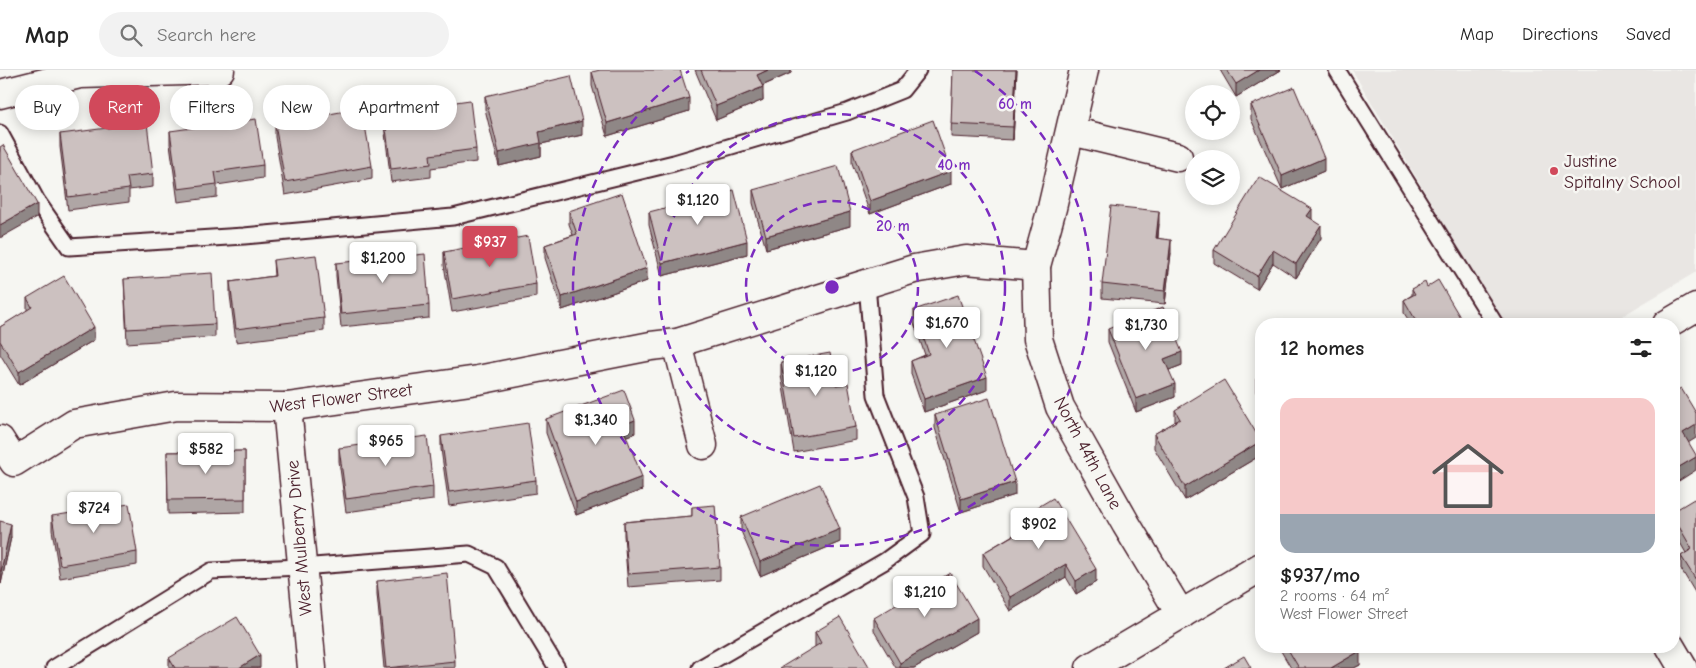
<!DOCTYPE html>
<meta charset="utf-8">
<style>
:root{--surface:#fff;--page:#f2f2f2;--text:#222;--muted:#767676;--line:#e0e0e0;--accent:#d1495b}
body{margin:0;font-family:"Comic Neue",sans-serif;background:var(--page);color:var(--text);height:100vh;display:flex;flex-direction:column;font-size:19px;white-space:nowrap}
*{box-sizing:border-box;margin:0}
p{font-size:16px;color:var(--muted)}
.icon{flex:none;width:28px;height:28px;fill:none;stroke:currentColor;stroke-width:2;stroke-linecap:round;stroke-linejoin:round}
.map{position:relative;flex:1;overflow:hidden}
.panel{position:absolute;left:1255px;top:248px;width:425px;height:335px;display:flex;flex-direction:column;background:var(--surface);border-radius:20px;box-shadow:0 2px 12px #0003}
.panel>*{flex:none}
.banner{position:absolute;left:15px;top:15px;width:475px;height:45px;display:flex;gap:10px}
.tools{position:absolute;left:1185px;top:15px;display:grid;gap:10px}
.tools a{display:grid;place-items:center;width:55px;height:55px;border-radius:50%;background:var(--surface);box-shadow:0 2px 12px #0003;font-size:25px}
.price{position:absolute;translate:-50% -42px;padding:0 11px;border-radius:5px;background:#fff;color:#222;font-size:16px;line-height:32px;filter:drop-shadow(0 1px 2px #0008)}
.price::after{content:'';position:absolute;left:50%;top:30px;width:15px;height:11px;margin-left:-8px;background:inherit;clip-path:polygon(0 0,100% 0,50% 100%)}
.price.current{background:var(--accent);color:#fff}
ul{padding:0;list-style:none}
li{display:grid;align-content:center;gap:10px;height:265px;padding:0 25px}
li+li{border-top:1px solid var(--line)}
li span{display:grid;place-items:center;height:155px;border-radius:15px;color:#555}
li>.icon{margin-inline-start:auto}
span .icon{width:90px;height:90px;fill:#fffc;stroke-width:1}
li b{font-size:21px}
h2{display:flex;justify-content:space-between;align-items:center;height:60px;padding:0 25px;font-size:21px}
.pill{padding:0 18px;border-radius:22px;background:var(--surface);box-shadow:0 2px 12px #0003;font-size:18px;line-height:45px}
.pill.current{background:var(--accent);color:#fff}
header{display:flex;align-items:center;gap:30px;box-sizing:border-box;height:70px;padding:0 25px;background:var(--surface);border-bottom:1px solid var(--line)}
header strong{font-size:24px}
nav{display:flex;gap:28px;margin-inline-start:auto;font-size:18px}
.search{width:350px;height:45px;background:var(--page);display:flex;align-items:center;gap:12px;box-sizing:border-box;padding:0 18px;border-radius:28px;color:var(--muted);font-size:19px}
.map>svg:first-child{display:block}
.built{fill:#e9e6e3}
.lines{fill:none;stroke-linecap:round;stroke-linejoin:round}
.service-casing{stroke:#4a1f2b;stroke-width:19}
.minor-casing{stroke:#4a1f2b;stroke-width:31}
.tertiary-casing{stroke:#4a1f2b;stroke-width:31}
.service{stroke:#f6f6f2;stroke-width:15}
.minor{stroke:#f6f6f2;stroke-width:28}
.tertiary{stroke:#f6f6f2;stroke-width:28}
.wall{fill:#afa6a5;stroke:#4a1f2b}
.shaded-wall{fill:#8f8786;stroke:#4a1f2b}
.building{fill:#ccc1c0;stroke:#4a1f2b}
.ring{fill:none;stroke:#7b2cbf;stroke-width:2.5;stroke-dasharray:9 6}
.poi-dot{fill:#d1495b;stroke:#f6f6f2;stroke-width:2}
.labels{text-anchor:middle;stroke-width:5;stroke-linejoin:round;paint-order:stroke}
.poi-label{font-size:18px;fill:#4a1f2b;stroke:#f6f6f2;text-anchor:start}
.street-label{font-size:18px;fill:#4a1f2b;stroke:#f6f6f2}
.centre{fill:#7b2cbf;stroke:#f6f6f2;stroke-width:2.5}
.ring-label{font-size:15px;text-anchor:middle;font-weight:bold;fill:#7b2cbf;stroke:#f6f6f2;stroke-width:5;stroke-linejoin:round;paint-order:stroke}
</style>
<header>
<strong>Map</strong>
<div class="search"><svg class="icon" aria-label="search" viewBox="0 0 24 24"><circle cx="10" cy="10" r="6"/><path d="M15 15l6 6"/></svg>Search here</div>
<nav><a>Map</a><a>Directions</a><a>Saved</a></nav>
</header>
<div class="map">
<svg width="1696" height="598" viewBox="0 0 1696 598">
<rect width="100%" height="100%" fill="#f6f6f2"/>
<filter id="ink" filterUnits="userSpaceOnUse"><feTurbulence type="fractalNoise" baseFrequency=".02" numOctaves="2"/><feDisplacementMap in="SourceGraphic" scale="10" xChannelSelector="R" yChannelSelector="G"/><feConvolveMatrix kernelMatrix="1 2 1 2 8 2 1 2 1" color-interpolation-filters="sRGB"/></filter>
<g filter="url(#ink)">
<polygon class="built" points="1352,0 1696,0 1696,202 1609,254 1504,254"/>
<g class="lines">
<g class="service-casing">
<g id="service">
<polyline points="1337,0 1495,254"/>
<polyline points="0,63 37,131 69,177 244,166 453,147 674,93 847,42 902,20 918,0"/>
<polyline points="54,598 211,501 301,497 469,484 496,497 557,598"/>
<polyline points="700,598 885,491 922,464 916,427 876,325 867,214"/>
</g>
</g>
<g class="minor-casing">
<g id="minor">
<polyline points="1084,0 1052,138 1036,196 1038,269 1060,337 1126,454 1181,545"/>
<polyline points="0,24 80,4 220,0"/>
<polyline points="1071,61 1178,87"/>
<polyline points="677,273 703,375"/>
<polyline points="287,337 312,598"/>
<polyline points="0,370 14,392 74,354 176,336 287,337 478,310 651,276 677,273 914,199 966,190 1036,196"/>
<polyline points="1670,576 1683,598"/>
</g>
</g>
<g class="tertiary-casing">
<g id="tertiary">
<polyline points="1667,254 1696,237"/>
<polyline points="1090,598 1261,497"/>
</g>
</g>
<use href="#service" class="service"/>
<use href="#minor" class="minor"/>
<use href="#tertiary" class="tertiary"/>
</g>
<g class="wall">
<polygon points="695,0 791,0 791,3 762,16 763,30 716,50"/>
<polygon points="953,0 1017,0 1013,70 951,67"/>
<polygon points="1220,0 1281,0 1236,27"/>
<polygon points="592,2 689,41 607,66 592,16"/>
<polygon points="485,26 582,65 541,74 541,86 499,96 485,39"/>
<polygon points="1251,35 1324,101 1282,119 1251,49"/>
<polygon points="384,42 476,79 476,92 431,98 431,107 391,112 384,55"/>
<polygon points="275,54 372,96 372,109 285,125 275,67"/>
<polygon points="170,61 263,95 263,108 217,115 217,127 178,132 170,74"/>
<polygon points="60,64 153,104 153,117 129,120 129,132 68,140 60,77"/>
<polygon points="852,80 951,114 870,144 852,93"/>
<polygon points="753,120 850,156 766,179 753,133"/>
<polygon points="569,141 647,211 562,240 545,188 545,175 573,165 569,154"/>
<polygon points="649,142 747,184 662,206 649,155"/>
<polygon points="1312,149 1321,168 1296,208 1273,193 1257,219 1214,193 1214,180"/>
<polygon points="1159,154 1158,169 1171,183 1165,234 1102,228 1102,214"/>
<polygon points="444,182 536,214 536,227 452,242 444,195"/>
<polygon points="273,190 324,248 324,261 236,272 230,225 230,212 274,206"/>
<polygon points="336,193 429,235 429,248 341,257 336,206"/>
<polygon points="124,209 215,254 215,267 127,273"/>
<polygon points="1427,217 1464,254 1411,254 1404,243 1404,230 1412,225 1412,219"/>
<polygon points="27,228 94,270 19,315 0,284 0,257 27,241"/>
<polygon points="914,240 987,320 924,342 911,304 911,291 925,285 914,253"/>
<polygon points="1108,259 1182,295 1169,300 1175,327 1136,342 1108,272"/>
<polygon points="781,292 836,315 856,357 856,370 794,382 781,305"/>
<polygon points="1261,306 1261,330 1256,322 1256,309"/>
<polygon points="1175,340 1261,385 1185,430 1154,378 1154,364 1175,352"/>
<polygon points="935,345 1015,425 961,442 935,358"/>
<polygon points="546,349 635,363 626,366 642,420 576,445 546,363"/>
<polygon points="441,366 536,410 536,423 449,436 441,379"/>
<polygon points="339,378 433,417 433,430 346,442 339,391"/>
<polygon points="245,381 245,442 168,444 167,382"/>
<polygon points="1696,432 1696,524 1681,499 1681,486 1686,483 1674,462 1674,441"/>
<polygon points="692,437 720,497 720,510 628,517 624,465 624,452 692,446"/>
<polygon points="52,446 137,482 137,495 60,508 52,460"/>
<polygon points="741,447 840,472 760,506 741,461"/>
<polygon points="1018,449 1096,512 1076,524 1066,507 1010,541 983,496 983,483 1018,462"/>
<polygon points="0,451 11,467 1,514 0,514"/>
<polygon points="377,511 455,591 455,598 384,598 377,524"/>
<polygon points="874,548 977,562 914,598 896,598 874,561"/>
<polygon points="815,562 870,598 815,577"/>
<polygon points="1278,576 1357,576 1360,595 1354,598 1291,598"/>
<polygon points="169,588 260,598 169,598"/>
</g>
<g class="shaded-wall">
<polygon points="768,0 791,0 791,3 757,18 757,5"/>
<polygon points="1016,0 1017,0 1013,70 1013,57"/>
<polygon points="1259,0 1281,0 1236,27 1236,14"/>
<polygon points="763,17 763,30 716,50 716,36"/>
<polygon points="689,28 689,41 607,66 607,53"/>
<polygon points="582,51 582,65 541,74 541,86 499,96 499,83 539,62"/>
<polygon points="1324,88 1324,101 1282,119 1282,106"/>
<polygon points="951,101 951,114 870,144 870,131"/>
<polygon points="37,134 37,147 0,168 0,155"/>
<polygon points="1312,139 1312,152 1307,146"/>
<polygon points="1159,141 1159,154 1156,182 1156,168"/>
<polygon points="850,142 850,156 766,179 766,166"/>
<polygon points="1321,155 1321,168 1296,208 1296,194"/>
<polygon points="1171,170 1171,183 1165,234 1165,221"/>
<polygon points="747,171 747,184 662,206 662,193"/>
<polygon points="1273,180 1273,193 1257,219 1257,206"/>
<polygon points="647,198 647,211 562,240 562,227"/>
<polygon points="94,257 94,270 19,315 19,302"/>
<polygon points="1182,282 1182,295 1164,302 1164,289"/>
<polygon points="987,307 987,320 924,342 924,329"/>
<polygon points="1175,314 1175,327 1136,342 1136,329"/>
<polygon points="635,350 635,363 622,368 622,355"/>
<polygon points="1696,355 1696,368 1683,376 1683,363"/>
<polygon points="1261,371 1261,385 1185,430 1185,417"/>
<polygon points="1696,387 1696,400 1674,414 1674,400"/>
<polygon points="642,407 642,420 576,445 576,432"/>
<polygon points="1015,412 1015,425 961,442 961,429"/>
<polygon points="11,454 11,467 1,514 1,501"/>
<polygon points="840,459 840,472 760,506 760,492"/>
<polygon points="1066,494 1066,507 1010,541 1010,527"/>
<polygon points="1096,499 1096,512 1076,524 1076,511"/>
<polygon points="977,548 977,562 914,598 900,598 900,593"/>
<polygon points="1360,581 1360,595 1354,598 1331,598"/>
<polygon points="260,585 260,598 239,598"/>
</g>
<g class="building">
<polygon points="600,0 680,0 689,28 607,53 592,2"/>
<polygon points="701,0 768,0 757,5 763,17 716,36"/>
<polygon points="953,0 1016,0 1013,57 951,54"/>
<polygon points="1227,0 1259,0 1236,14"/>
<polygon points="571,6 582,51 539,62 541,73 499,83 485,26"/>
<polygon points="1294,17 1324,88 1282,106 1251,35"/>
<polygon points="470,30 476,79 430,85 431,94 391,99 384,42"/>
<polygon points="362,38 372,96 285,112 275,54"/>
<polygon points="256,49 263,95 215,102 217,114 178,119 170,61"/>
<polygon points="933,50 951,101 870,131 852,80"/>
<polygon points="147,53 153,104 127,107 129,119 68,127 60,64"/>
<polygon points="3,75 37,134 0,155 0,77"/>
<polygon points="838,96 850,142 766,166 753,120"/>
<polygon points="1259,107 1312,139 1307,146 1321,155 1296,194 1273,180 1257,206 1214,180"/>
<polygon points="734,120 747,171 662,193 649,142"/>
<polygon points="622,123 647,198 562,227 545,175 577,164 569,141"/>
<polygon points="1111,136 1159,141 1156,168 1171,170 1165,221 1102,214"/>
<polygon points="528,166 536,214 452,229 444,182"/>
<polygon points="425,184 429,235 341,244 336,193"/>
<polygon points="316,185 324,248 236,259 230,212 275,206 273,190"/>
<polygon points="212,203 215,254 127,259 124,209"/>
<polygon points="64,206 94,257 19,302 0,271 0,257 32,237 27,228"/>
<polygon points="1438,210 1464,254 1418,254 1404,230 1415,224 1412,219 1425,212 1427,217"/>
<polygon points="958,225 987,307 924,329 911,291 929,284 914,240"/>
<polygon points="1163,237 1182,282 1164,289 1175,314 1136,329 1108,259"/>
<polygon points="830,283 836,315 848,313 856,357 794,368 781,292"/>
<polygon points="1261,306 1261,317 1256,309"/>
<polygon points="1224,310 1261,371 1185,417 1154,364 1180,349 1175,340"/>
<polygon points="1681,318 1696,343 1696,355 1683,363 1696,385 1696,387 1674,400 1674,322"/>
<polygon points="624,320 635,350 622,355 642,407 576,432 546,349"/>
<polygon points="989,328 1015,412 961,429 935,345"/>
<polygon points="528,353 536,410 449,422 441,366"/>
<polygon points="427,366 433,417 346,429 339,378"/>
<polygon points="245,381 245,429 168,430 167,382"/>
<polygon points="820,414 840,459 760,492 741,447"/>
<polygon points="1053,428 1096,499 1076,511 1066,494 1010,527 983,483 1024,459 1018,449"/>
<polygon points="1694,429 1696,432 1696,510 1681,486 1692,479 1674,448 1674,441"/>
<polygon points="129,434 137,482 60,495 52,446"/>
<polygon points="715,435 720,497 628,504 624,452 692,446 692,437"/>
<polygon points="0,451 11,454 1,501 0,501"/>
<polygon points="447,503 455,591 386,598 377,511"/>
<polygon points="950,503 977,548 900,593 874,548"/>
<polygon points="237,547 260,585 239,598 175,598 169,588"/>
<polygon points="840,547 870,598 780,598 821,573 815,562"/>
<polygon points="1286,576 1357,576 1360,581 1331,598 1299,598"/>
<polygon points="1244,586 1251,598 1224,598"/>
</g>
</g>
<g class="ring">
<circle cx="832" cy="217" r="86"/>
<circle cx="832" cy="217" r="173"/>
<path d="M975 1A259 259 0 1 1 689 1"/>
</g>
<circle class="poi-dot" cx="1554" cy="101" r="5"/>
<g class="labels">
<g class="poi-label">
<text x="1564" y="97">Justine<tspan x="1564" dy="21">Spitalny School</tspan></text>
</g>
<g class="street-label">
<text transform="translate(341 328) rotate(-7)" y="6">West Flower Street</text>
<text transform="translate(1088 383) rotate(62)" y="6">North 44th Lane</text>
<text transform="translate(299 468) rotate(-95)" y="6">West Mulberry Drive</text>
</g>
</g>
<circle cx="832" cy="217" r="8" class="centre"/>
<g class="ring-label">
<text x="1015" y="39">60 m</text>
<text x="954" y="100">40 m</text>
<text x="893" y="161">20 m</text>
</g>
</svg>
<div class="tools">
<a><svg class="icon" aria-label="locate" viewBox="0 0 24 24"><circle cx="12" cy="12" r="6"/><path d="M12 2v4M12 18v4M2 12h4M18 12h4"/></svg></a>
<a><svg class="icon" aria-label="layers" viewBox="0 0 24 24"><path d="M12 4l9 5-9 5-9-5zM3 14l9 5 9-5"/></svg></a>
</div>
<b class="price" style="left:698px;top:156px">$1,120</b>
<b class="price current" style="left:490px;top:198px">$937</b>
<b class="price" style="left:383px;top:214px">$1,200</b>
<b class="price" style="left:947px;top:279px">$1,670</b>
<b class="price" style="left:1146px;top:281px">$1,730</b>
<b class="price" style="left:816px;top:327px">$1,120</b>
<b class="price" style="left:596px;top:376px">$1,340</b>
<b class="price" style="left:386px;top:397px">$965</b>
<b class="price" style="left:206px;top:405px">$582</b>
<b class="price" style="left:94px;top:464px">$724</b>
<b class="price" style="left:1039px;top:480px">$902</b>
<b class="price" style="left:925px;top:548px">$1,210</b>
<div class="banner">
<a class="pill">Buy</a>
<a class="pill current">Rent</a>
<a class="pill">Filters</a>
<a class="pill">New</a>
<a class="pill">Apartment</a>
</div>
<section class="panel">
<h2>12 homes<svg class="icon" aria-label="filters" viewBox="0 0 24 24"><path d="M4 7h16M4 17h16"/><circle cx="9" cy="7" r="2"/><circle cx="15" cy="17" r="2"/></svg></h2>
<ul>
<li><span style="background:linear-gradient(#f6c9c9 75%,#9aa5b1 0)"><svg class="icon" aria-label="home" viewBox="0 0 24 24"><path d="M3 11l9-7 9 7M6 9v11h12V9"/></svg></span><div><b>$937/mo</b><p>2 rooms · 64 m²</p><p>West Flower Street</p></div></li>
</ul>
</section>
</div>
